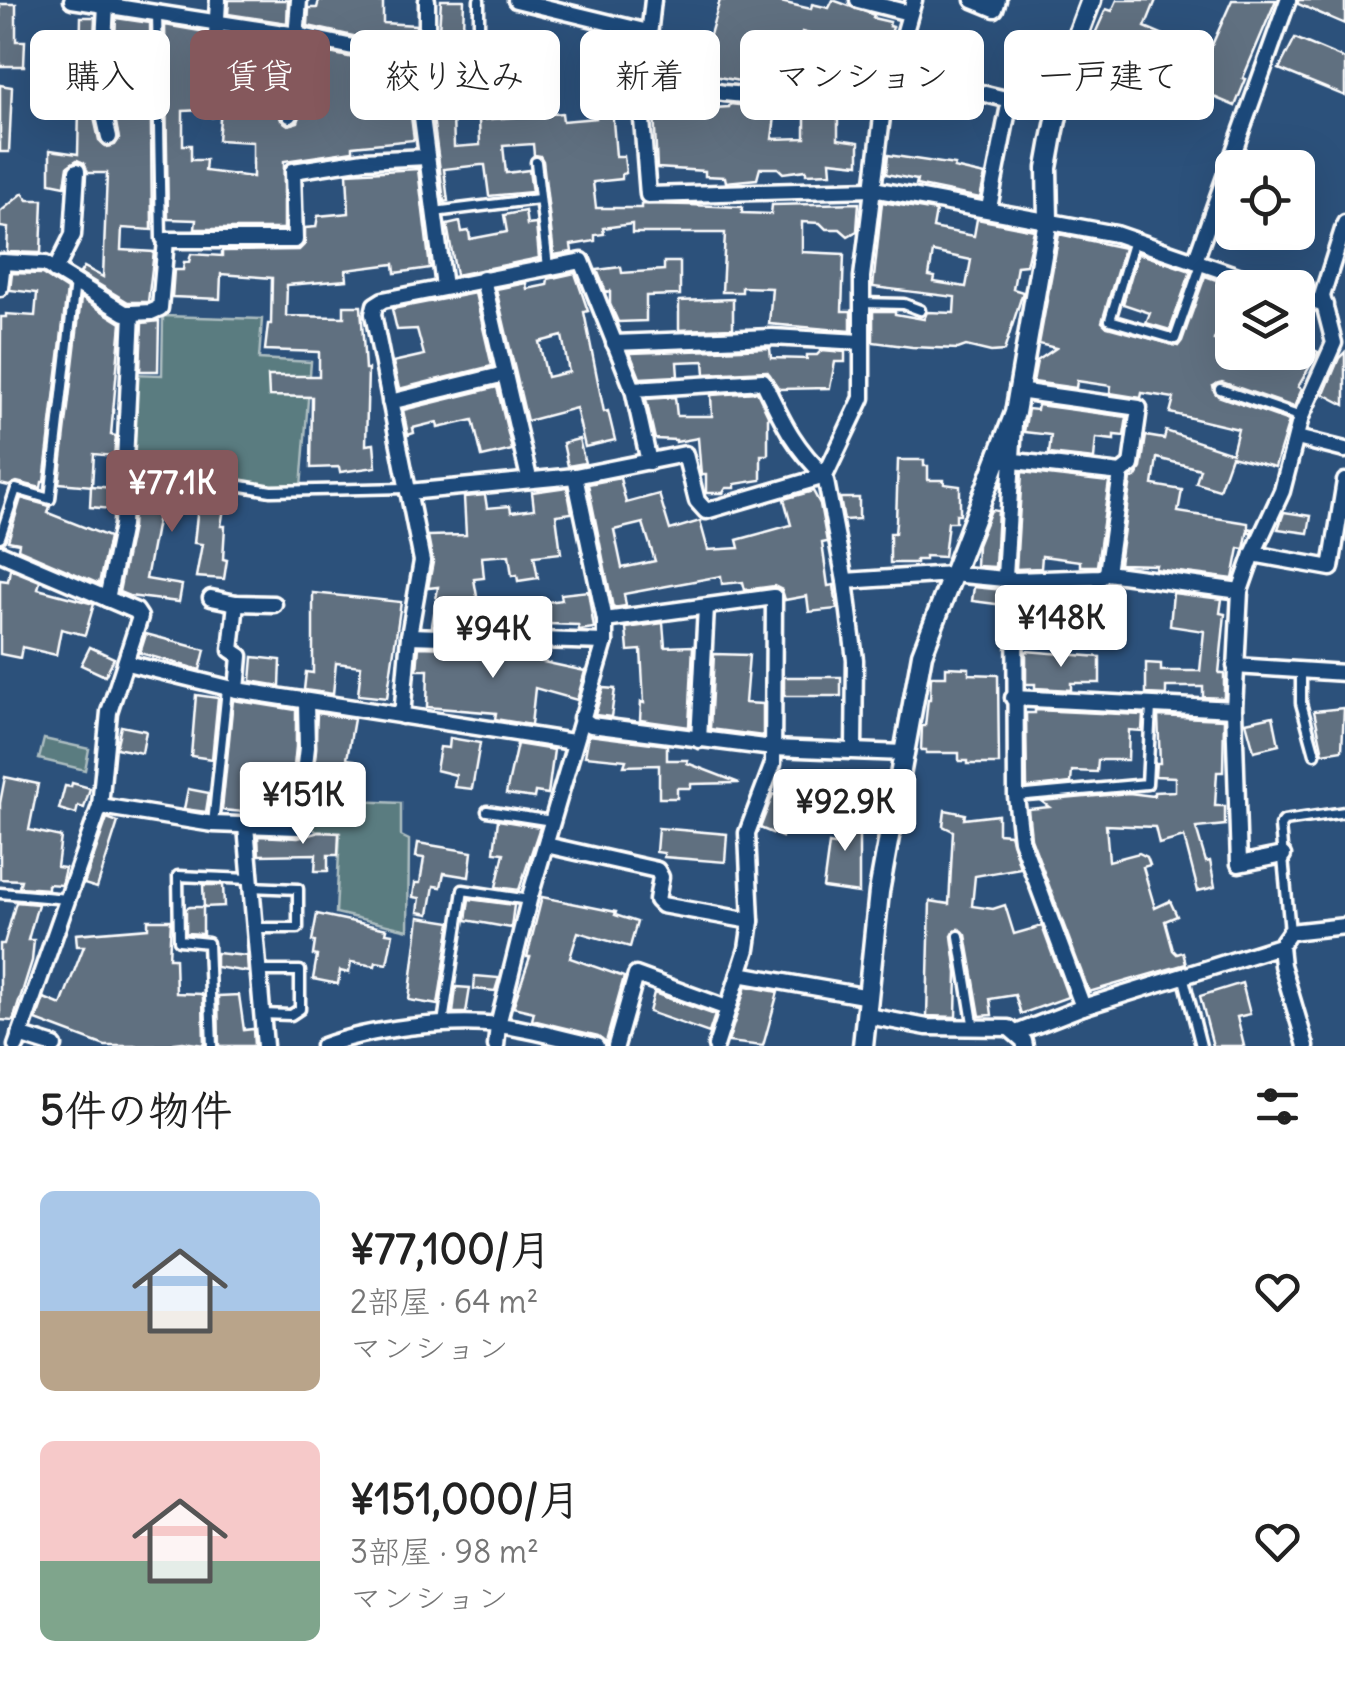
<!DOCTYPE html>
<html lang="ja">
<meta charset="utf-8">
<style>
:root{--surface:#fff;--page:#f6f6f6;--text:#222;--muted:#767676;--accent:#85585c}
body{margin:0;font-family:Delius,"Klee One",sans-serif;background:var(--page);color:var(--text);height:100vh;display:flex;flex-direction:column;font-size:38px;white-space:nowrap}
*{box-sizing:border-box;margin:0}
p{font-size:32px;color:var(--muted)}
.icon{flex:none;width:55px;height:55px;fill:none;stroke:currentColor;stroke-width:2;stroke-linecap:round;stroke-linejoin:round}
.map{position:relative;height:1046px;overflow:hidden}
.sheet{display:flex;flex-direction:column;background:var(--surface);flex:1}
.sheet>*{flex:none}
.top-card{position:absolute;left:30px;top:30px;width:1285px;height:90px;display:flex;gap:20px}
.fabs{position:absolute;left:1215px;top:150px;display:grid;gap:20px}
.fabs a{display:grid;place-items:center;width:100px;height:100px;border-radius:15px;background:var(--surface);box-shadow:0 10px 40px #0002;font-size:50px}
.price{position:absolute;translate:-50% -85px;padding:0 22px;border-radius:10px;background:#fff;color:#222;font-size:32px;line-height:65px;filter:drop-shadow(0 2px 5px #0008)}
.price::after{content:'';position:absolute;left:50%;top:60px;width:30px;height:22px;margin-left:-15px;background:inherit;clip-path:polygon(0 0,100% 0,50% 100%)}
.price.active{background:var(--accent);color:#fff}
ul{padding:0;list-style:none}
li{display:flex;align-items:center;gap:30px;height:250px;padding:0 40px}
li span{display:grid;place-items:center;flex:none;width:280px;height:200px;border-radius:15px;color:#555}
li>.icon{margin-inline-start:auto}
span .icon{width:120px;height:120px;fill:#fffc;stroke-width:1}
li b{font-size:42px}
h2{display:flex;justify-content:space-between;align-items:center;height:120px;padding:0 40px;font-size:42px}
.pill{padding:0 35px;border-radius:15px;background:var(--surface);box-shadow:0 10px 40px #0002;font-size:35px;line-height:90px}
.pill.active{background:var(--accent);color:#fff}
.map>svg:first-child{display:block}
.green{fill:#5a7b80;stroke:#acbdc0;stroke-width:2.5}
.building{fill:#606f80;stroke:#fff;stroke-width:2.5;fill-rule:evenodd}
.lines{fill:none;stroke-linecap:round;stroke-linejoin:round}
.service-casing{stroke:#fff;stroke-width:15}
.minor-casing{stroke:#fff;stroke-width:21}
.tertiary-casing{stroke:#fff;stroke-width:25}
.service{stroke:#1f4a7a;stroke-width:8}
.minor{stroke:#1f4a7a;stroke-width:14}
.tertiary{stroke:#1f4a7a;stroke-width:18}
</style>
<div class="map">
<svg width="1345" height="1046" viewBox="0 0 1345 1046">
<rect width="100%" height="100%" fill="#2c517b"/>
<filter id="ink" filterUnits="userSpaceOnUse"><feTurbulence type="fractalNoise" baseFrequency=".01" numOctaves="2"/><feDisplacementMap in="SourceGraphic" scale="20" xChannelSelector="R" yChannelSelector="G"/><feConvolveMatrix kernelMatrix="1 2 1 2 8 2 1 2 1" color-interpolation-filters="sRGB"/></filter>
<g filter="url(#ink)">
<g class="green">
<polygon points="163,316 262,319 259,359 311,362 301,487 273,489 128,464 131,374 162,375"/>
<polygon points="44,739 89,749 85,770 39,759"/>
<polygon points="305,799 401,803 401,836 409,840 408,930 336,913 340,833 316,831 303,821"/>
</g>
<g class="building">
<polygon points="229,0 288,0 287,23 228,14"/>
<polygon points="319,0 383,2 383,23 416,25 416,50 308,26 309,8 317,8"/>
<polygon points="441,0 464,0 462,59 472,59 478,65 485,63 483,118 453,115 454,147 480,145 479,120 562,113 563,121 596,118 590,68 596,42 612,45 605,80 611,80 611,89 627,87 629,103 612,104 612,109 616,156 624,156 626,173 622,174 622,179 593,182 596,208 641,208 641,204 690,205 742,207 742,213 771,214 772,205 859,203 857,231 848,236 840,229 826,229 820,223 802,222 802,252 844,254 842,311 851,311 851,331 769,324 772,288 742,287 742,292 722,292 725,233 632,233 632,224 603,228 604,234 595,235 595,241 571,245 572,252 554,255 543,161 540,156 534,155 533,144 503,146 506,173 529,170 532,192 489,196 485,165 481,165 444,169 448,201 444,202 433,117 436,76 444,76 445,46 438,46"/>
<polygon points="720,0 772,0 811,9 812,4 829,8 833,0 874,15 873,18 890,22 889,26 893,27 886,50 883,49 882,53 802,32 789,85 740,74 739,81 699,73"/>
<polygon points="1117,0 1156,0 1145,27 1208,54 1232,0 1276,0 1243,78 1246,79 1235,106 1090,45 1106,9 1112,11"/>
<polygon points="1298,0 1345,0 1345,24 1298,4"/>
<polygon points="0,4 16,4 16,41 25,41 24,66 0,66"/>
<polygon points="81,17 95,17 91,104 99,140 107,147 115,145 119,139 112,101 116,18 150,23 152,230 122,228 121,250 154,252 148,302 128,302 80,273 84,267 103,277 107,173 88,173 84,163 77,160 68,166 65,186 50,183 50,150 78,154"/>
<polygon points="165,25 206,32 202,110 183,111 183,145 191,145 191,160 206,160 205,171 253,177 253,142 218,140 226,57 235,58 237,36 285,44 279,114 281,120 288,125 298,122 301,113 312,114 313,89 303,87 306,48 415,71 411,116 414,140 353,146 353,151 284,161 284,229 195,229 196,220 168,219"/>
<polygon points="617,35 638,40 636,59 612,53"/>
<polygon points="1295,38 1345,59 1345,96 1279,69"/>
<polygon points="0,85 12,87 9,152 0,152"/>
<polygon points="653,92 682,97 683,110 729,107 730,104 776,109 772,139 805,138 805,113 838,115 838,139 859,142 859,164 830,161 831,173 806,174 806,170 783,173 778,168 760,168 757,179 726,182 725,177 705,176 705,171 657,168"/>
<polygon points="888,155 955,165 954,168 985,175 980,198 916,185 917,180 886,174"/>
<polygon points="418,169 430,268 395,273 394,264 346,270 347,280 287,285 286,316 344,317 344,306 361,306 365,369 368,369 366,445 374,444 376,467 340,472 339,467 311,468 312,397 269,396 268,376 319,376 319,352 265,350 268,324 271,324 272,278 221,274 220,299 172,297 174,270 183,270 184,262 189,262 191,254 222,256 222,251 299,250 305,244 305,228 316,227 318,216 349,213 347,173"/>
<polygon points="23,193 28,200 43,200 41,253 7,252 8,228 0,227 0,212"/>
<path d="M882 202 936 211 933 228 974 236 977 219 1034 230 1026 265 1017 266 1013 289 1023 292 1004 351 991 352 966 346 958 349 912 347 873 342V311H895V314L924 319 927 312 954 313 955 297 873 287ZM933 252 971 260 966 287 934 282 935 277 929 276Z"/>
<polygon points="525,211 527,225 536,224 539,258 456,275 447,225 460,222 462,232 469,231 470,239 507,232 504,215"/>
<polygon points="1059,234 1124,248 1102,322 1107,327 1178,346 1182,341 1205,276 1234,286 1214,340 1232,347 1232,352 1286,367 1294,352 1298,352 1299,342 1318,352 1298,387 1302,389 1294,407 1222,382 1213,386 1218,396 1289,421 1275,467 1231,456 1219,490 1196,483 1200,469 1157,458 1153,485 1182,490 1178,512 1248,523 1248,528 1253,529 1251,534 1248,530 1244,549 1239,548 1233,579 1155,569 1156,565 1119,564 1131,479 1135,478 1141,468 1146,436 1164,439 1166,431 1232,453 1238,429 1170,413 1174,398 1142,393 1141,398 1110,393 1111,386 1077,381 1076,388 1033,382 1037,361 1056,348 1039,344"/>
<polygon points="1138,253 1191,271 1170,330 1146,323 1150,313 1123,304"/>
<polygon points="664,262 680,262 680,295 646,296 646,321 618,322 610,304 610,291 606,292 597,270 621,267 622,273 664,270"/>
<polygon points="12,273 42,274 67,290 44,482 42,482 41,488 17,482 9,486 0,484 1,317 6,317 6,314 35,316 37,293 10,290"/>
<path d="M575 273 588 311 584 312 604 412 608 411 615 440 585 447 576 408 527 421 496 289 526 283 527 289 547 285 548 279ZM562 336 569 372 547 377 539 342Z"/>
<polygon points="475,293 492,366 399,389 393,362 424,355 417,329 397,330 392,309"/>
<polygon points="81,298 121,323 111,435 116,436 114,456 94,454 92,486 59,483"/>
<polygon points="733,299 733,328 679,330 679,301"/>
<polygon points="159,321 158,371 140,371 142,323"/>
<polygon points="770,348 771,358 807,359 807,355 817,355 822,350 845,352 845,362 835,362 830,388 779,389 767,371 705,374 704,361 677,362 678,376 640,378 630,353"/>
<polygon points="1345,352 1345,405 1324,394 1339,358"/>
<polygon points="497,387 512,450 482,457 473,420 438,428 437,422 413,428 414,433 408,435 403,410"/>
<polygon points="757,392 768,415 768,455 761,455 761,480 735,484 735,488 726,488 723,493 706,493 706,475 701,475 698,438 676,442 676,440 655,439 646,399 675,397 677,416 712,416 711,395"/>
<polygon points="1038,405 1127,417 1124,436 1114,435 1114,440 1096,438 1094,459 1049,454 1051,435 1024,432 1028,409 1037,410"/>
<polygon points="579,439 585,463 568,466 563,443"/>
<polygon points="898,460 924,460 924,466 928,466 928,480 944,480 944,484 960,486 960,514 956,514 956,522 948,522 944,557 925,556 925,560 916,560 916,563 890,563 890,533 895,533 896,522"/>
<polygon points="1022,472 1109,482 1097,566 1080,566 1080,561 1042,556 1041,568 1016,569"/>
<polygon points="135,475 227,491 221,526 225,526 223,559 227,560 224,579 196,577 202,544 194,543 198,506 161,500 146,579 182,585 179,602 129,596 119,592 132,527"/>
<path d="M620 478 626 503 659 494 670 530 700 521 708 550 739 548 737 540 791 525 784 499 813 491 820 504 827 542 822 543 828 586 834 585 837 609 809 612 807 596 785 600 782 590 774 586 745 590 743 582 722 584 721 576 624 594 626 606 613 608 588 484ZM643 523 655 561 622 568 614 530Z"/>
<polygon points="91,486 113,488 112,509 90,507"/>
<polygon points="567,487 572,513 556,515 561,553 534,556 538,578 518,581 517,575 512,576 509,555 482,557 484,578 474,579 480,614 447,619 446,627 432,626 438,587 428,588 433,562 428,536 466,535 464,497 485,495 487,508 510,506 511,512 534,509 532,492"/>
<polygon points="21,498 50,506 48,513 109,537 99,584 18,549 19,543 8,541"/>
<polygon points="840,498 859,498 859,519 844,520"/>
<polygon points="991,510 998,511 995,567 976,566 977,545"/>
<polygon points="1284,512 1311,516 1308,533 1278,529"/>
<polygon points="10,569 40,581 38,589 94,604 85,635 61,629 56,655 22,647 20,658 0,654 0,580 8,581"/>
<polygon points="974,587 1004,590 1004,605 972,601"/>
<polygon points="588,591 594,628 579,630 578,625 548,624 526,627 526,621 517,622 515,610 520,609 519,606 562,600 561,594"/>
<polygon points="313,593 401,602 387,698 358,695 361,666 336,663 333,694 304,690 306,672 313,673"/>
<polygon points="1173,593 1222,599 1220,613 1225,614 1219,673 1224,673 1224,698 1203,697 1203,687 1166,687 1166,695 1146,694 1146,663 1161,664 1161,671 1200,671 1204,631 1170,626"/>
<polygon points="663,623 665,647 693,646 689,727 640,720 641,702 644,703 641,650 628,651 626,628"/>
<polygon points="146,634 205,650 200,670 140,653"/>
<polygon points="90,647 114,658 105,676 81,665"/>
<polygon points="419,647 483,649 486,653 503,656 506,650 535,650 534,660 585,671 577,700 535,688 531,725 495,719 496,713 427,707 428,670 417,670"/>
<polygon points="1026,651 1100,657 1100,683 1071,683 1071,690 1035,688 1035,684 1026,684"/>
<polygon points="714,654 749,655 745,703 763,704 763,736 710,729"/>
<polygon points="253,657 281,660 280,686 251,681"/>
<polygon points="946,667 969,668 969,674 998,675 999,764 967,764 967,761 959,761 959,753 926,753 926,750 921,750 922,726 925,726 928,699 930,699 931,676 946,676"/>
<rect x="784" y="677" width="57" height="19"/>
<polygon points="603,688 615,689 611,717 595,715"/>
<polygon points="196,695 218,698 212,759 191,756"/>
<polygon points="233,700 296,710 296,747 289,816 222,810"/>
<polygon points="1344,708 1342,750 1323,753 1314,711"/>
<polygon points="1035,710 1143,715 1142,731 1129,730 1128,760 1098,760 1097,772 1072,771 1071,783 1027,788 1026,713 1035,713"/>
<polygon points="317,713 354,719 347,759 355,760 353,778 324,774 323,779 314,778"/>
<polygon points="1158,716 1224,719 1223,772 1217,772 1215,806 1225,806 1225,825 1196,828 1206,862 1210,861 1215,887 1198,891 1184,837 1159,844 1155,827 1106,825 1109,861 1139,853 1147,857 1150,865 1143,867 1155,908 1170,901 1177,916 1165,921 1173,950 1177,954 1183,952 1186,964 1089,992 1031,838 1028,809 1049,807 1041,801 1129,793 1154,796 1154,792 1175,791 1175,777 1155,776 1156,763 1160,763"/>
<polygon points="1273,716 1279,745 1254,751 1246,722"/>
<polygon points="121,726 146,731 142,753 116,748"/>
<polygon points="589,735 667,745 667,760 688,760 687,763 739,783 691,784 691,788 677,788 677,798 659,798 659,765 624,766 626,760 585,756"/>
<polygon points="450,738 480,743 472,789 454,787 456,775 436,770 440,747 449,748"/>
<polygon points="517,744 554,750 548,794 535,792 534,798 506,794"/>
<polygon points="5,777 38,784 29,830 61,837 57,867 65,868 61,885 48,884 48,889 19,887 21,880 0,879 0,803"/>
<polygon points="72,783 90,788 84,808 78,806 76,814 59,809 65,786 71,787"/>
<polygon points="188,789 209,793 206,812 184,809"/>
<polygon points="773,794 790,801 788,809 792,811 782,837 760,828"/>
<polygon points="843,805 859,809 859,893 823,888 829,844 834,845"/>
<polygon points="945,810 965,814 964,819 998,815 998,833 1010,834 1020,868 975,876 972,906 993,909 1005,905 1014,934 1042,926 1068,997 1021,1014 1015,995 990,999 992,1015 980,1016 966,935 959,929 952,936 957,973 956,1017 927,1016 930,901 949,904 953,831 943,826"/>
<polygon points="107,818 118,822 97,888 84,884"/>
<polygon points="498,820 540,827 519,890 496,887 504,853 494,852"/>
<polygon points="658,828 727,834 725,862 664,857 664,853 656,852"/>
<polygon points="319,832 339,833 338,855 328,855 328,871 315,871 316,854 259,855 258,836 298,838"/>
<polygon points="418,843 472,852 469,877 444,873 441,887 434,886 429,914 418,912 420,898 413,897 415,883 420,883 424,858 416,857"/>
<polygon points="203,885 223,885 224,906 204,907"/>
<polygon points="542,897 616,912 615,915 637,922 630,947 578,932 570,958 624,977 606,1042 598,1036 532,1020 534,1012 513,1007 530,957 527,957"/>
<polygon points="469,899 514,905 511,928 466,920"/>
<polygon points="16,902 38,904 28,940 34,940 32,961 13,1021 0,1020 0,944 4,944"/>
<polygon points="190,907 203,907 203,934 186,933 186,909"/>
<polygon points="317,914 387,929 386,933 393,934 387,964 376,962 375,966 351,962 349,973 340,971 338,984 313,979 317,956 313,955 315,942 312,941"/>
<polygon points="419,917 451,922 438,1005 409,1000"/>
<polygon points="148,920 171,920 169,958 175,958 176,993 201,994 203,997 204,1045 183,1042 174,1043 174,1046 105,1046 36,1020 44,998 61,1005 84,946 77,946 76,934 148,928"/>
<polygon points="216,953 247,956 248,972 216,967"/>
<polygon points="475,976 499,978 495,991 474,989"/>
<polygon points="1242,983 1250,1014 1237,1017 1244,1046 1213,1046 1200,996"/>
<polygon points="746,986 778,992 763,1046 728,1042"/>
<polygon points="456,987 470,988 466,1013 453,1013"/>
<polygon points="654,993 715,1015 709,1033 649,1012"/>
<polygon points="239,995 244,1030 253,1029 254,1046 219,1046 218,996"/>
</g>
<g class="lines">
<g class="service-casing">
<g id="service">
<polyline points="479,0 479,58"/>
<polyline points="157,12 161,239 165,240"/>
<polyline points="536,162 548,267"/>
<polyline points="434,212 539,199"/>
<polyline points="1134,240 1110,320 1175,339 1201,264"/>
<polyline points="861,303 904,304 920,310"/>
<polyline points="1220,389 1301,417"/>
<polyline points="125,466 271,491 406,488"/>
<polyline points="0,537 16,489 50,499 75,282"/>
<polyline points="1301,671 1301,703 1315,754"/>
<polyline points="1016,796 1147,784 1151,706"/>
<polyline points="487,811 552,821"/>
<polyline points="213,824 227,689"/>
<polyline points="250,887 298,889 298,928 255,928"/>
<polyline points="0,893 67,899"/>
<polyline points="1290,932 1280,826 1284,821 1345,812"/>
<polyline points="959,936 974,1029"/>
<polyline points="259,971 300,971 300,1009 291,1015 262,1014"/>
<polyline points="1183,975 1201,1046"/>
<polyline points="443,1023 463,890 529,900"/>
<polyline points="212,1046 208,943 179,940 178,876 250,879"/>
</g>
</g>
<g class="minor-casing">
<g id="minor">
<polyline points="72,0 297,35 427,63"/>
<polyline points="427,0 427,63 422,117 444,287"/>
<polyline points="516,0 648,32"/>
<polyline points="653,0 641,107 648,195 873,189 1116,234 1273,288"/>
<polyline points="858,0 909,13"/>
<polyline points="973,0 995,9 998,0"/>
<polyline points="106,4 101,102 109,137"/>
<polyline points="894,72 1010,100 989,208"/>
<polyline points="643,79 724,93 883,109"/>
<polyline points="212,108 218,0"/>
<polyline points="290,115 299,0"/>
<polyline points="1195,261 1288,0"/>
<polyline points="0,262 45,264 125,313 132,313 122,525 107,599"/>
<polyline points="55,271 73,235 77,171"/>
<polyline points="483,279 529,478"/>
<polyline points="0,288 3,262"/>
<polyline points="1298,296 1325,305"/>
<polyline points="132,313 151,312 160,308 166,240 295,240 293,171 364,160 427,157"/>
<polyline points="614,343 772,337 861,342"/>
<path d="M633 389 763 381C782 420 793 446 825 476"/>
<polyline points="390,402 505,374"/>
<polyline points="1297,438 1345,450"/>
<polyline points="997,459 1121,473 1131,465 1139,408 1018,391"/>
<polyline points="408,492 575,476 685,454 697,501 706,511 825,476"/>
<polyline points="0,553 136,611 140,617 109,712 100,806 16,1046"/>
<polyline points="1253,554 1331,568 1345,481"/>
<polyline points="1107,573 1121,473"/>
<polyline points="1005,577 1014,424"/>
<polyline points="1015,580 1016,796 1021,840 1083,1007"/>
<polyline points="845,581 952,574 1015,580 1101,577 1107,573 1240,591"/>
<polyline points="211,598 236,603 274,604"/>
<polyline points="236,603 231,650 240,656 237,690"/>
<polyline points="605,620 774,597 773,764 747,833 751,921 747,949 716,1046"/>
<polyline points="409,636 605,642"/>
<polyline points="127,663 237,690 573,742"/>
<polyline points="1235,666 1345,673"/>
<polyline points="1013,698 1234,709"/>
<polyline points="402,716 409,636 422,561 373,314 375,305 383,300 582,261 633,389 649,462"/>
<polyline points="581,718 591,725 773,748 904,753"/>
<polyline points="699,740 706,607"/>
<polyline points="854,749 855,660 845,581 825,476 862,398 862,277 883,109 914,0"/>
<polyline points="100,806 213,824 298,827 307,747 306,702"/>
<polyline points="246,826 265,1046"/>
<polyline points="546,845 657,870 661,877 657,900 662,905 751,921"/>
<polyline points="1283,855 1239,864 1234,709 1240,591 1253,554 1282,491 1301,417 1334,343 1322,296 1345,223"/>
<polyline points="1280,946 1282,965 1306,1046"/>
<polyline points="739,974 869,997"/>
<polyline points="868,1016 927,1027 1009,1028 1024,1041 1025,1046"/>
<polyline points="1016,1033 1083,1007 1280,946 1290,932 1345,926"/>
<polyline points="19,1035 54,1046"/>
<path d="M323 1046C368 1029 450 1019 498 1025 531 1029 564 1039 596 1046"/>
<polyline points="496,1046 498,1025 529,900 605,642 605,620 575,476"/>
<polyline points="616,1046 636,975 727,1008"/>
</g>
</g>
<g class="tertiary-casing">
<polyline id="tertiary" points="863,1046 879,892 922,654 1015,413 1048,220 1047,168 1052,140 1068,61 1091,0"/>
</g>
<use href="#service" class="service"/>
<use href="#minor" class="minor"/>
<use href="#tertiary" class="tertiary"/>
</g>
</g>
</svg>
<div class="fabs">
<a><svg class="icon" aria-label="locate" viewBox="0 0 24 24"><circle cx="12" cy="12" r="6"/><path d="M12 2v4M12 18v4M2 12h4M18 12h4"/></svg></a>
<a><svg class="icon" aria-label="layers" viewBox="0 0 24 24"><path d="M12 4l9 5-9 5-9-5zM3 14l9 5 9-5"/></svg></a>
</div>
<b class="price active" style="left:172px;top:535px">¥77.1K</b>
<b class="price" style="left:1061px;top:670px">¥148K</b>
<b class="price" style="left:493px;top:681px">¥94K</b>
<b class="price" style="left:303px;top:847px">¥151K</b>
<b class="price" style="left:845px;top:854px">¥92.9K</b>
<div class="top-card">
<a class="pill">購入</a>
<a class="pill active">賃貸</a>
<a class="pill">絞り込み</a>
<a class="pill">新着</a>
<a class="pill">マンション</a>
<a class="pill">一戸建て</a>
</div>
</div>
<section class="sheet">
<h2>5件の物件<svg class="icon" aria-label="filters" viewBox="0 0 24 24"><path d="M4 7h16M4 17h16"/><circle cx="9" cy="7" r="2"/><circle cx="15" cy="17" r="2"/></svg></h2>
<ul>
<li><span style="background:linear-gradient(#a9c7e8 60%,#b9a48a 0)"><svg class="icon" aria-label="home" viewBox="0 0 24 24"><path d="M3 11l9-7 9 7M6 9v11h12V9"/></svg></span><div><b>¥77,100/月</b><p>2部屋 · 64 m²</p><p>マンション</p></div><svg class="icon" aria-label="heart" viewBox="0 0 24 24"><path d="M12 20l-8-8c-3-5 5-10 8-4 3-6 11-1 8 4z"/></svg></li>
<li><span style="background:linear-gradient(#f6c9c9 60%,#7fa58c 0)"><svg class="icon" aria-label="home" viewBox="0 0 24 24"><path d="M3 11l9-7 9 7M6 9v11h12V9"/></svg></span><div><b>¥151,000/月</b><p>3部屋 · 98 m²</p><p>マンション</p></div><svg class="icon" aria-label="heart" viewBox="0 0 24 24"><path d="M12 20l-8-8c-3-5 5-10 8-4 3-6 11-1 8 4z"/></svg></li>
</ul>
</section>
